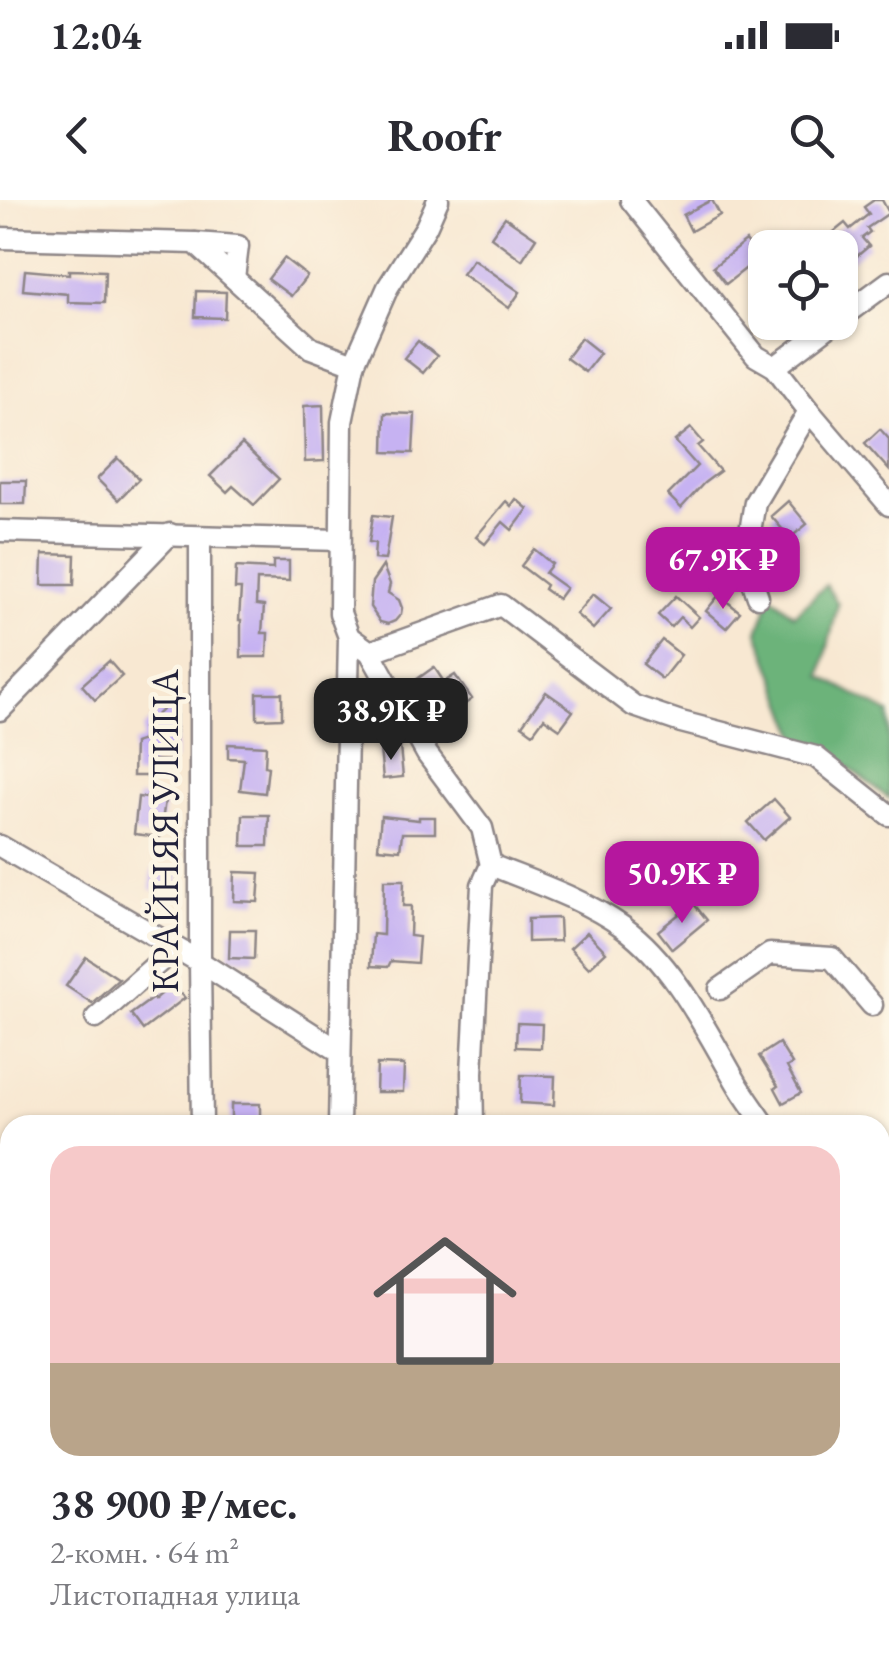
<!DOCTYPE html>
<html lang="ru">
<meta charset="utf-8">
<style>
:root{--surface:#fff;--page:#f7f7f7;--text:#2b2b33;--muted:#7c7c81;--accent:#b5179e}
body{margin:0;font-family:"EB Garamond",serif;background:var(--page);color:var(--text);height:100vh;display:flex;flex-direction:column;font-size:38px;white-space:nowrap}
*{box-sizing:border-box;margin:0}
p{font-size:32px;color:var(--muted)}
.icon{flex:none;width:55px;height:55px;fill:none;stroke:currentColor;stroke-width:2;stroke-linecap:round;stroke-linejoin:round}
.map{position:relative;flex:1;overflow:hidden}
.side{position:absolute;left:0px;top:915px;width:890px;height:550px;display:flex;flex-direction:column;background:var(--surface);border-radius:30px 30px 0 0;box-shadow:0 2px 8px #0004}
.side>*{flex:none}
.fabs{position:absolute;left:748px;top:30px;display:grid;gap:20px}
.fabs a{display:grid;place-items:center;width:110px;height:110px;border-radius:20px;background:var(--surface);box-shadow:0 2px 8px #0004;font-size:50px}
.price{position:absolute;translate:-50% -85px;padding:0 22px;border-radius:20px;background:var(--accent);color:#fff;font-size:32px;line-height:65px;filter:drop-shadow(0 2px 5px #0008)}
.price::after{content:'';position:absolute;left:50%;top:60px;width:30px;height:22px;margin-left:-15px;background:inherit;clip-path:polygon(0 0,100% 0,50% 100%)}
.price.active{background:#222;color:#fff}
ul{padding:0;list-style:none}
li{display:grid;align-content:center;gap:20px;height:530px;padding:0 50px}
li span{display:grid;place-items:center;height:310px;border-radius:30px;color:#555}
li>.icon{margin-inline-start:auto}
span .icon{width:180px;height:180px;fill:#fffc;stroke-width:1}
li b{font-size:42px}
.status{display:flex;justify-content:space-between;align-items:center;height:70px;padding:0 50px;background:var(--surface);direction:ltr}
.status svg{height:28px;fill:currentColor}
header{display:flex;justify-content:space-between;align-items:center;height:130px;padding:0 50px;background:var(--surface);font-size:45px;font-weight:700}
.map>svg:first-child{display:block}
.forest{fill:#6cb37a;stroke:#476a5a;stroke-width:2.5}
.building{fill:#c6b2f2}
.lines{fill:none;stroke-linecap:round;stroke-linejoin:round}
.minor-casing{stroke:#8d8586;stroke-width:25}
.major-casing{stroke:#8d8586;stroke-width:30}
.minor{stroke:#fff;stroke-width:20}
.major{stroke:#f6c06b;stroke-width:25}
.labels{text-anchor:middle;stroke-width:9;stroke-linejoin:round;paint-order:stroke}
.street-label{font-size:38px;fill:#22223b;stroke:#fcf5e5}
</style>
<div class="status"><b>12:04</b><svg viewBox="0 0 49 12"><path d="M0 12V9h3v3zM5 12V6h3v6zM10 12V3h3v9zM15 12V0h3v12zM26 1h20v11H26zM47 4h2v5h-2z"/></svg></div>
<header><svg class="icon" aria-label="back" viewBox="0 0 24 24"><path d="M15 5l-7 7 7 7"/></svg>Roofr<svg class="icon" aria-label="search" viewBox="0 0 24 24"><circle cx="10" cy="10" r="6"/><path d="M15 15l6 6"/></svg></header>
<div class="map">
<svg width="889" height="1465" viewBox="0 0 889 1465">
<rect width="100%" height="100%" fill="#fcf5e5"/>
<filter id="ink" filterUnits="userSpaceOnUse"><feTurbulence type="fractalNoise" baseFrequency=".01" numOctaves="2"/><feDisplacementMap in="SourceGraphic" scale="20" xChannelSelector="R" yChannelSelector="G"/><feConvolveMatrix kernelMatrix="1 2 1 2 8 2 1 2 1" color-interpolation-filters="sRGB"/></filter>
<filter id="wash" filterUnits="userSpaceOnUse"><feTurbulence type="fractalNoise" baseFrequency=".0048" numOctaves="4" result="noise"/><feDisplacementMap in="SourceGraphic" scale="40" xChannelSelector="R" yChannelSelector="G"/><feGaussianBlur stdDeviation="2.25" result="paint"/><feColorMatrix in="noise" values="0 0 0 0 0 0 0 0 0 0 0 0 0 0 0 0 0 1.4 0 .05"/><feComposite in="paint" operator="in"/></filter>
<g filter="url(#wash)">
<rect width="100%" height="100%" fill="#f8e8d2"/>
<polygon class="forest" points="826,385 838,404 821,476 889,513 889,599 828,552 800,543 758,432 771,395 794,415"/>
<g id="blocks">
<g class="building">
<polygon points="712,0 720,15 691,31 683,15"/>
<polygon points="874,0 882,0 889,13 867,28 870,32 862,38 869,46 850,62 829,36 845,23 850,29 869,14 864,7"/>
<polygon points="505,17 536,38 522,60 491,37"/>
<polygon points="746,41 759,58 726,84 713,67"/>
<polygon points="284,58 307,76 291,96 268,79"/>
<polygon points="473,59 520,92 509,108 462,74"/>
<polygon points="25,70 69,74 69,70 105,71 104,103 68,102 68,94 23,90"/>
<polygon points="196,91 226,92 225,118 195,117"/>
<polygon points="581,138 600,153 585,172 566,158"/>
<polygon points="418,141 437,156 423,173 404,158"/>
<polygon points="323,205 324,261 305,262 304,206"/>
<polygon points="385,213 415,214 413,253 384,252"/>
<polygon points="691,228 703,242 698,246 720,271 704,283 681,308 668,295 697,266 675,241"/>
<polygon points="880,229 889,239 889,270 865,243"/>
<polygon points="242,244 279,279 254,305 233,286 227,292 210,276"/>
<polygon points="118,258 139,279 118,300 97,279"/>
<polygon points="0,281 26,281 25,304 0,304"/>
<polygon points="516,299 528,309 512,330 503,322 485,344 476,337 506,301 511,306"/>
<polygon points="788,301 807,324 790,338 771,316"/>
<polygon points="373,315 392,317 385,360 374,359 375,343 369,342"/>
<polygon points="725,347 735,359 737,377 725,388 705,365"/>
<polygon points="534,349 552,364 545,373 566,388 558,399 544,389 546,385 521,366"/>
<polygon points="43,354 75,355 74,385 42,385"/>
<polygon points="273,361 289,361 289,381 257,380 256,405 264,406 262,433 268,433 267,457 241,457 241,420 239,420 241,389 235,389 236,367 273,369"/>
<polygon points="383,366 390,384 388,393 399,400 402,408 401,414 395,421 388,424 380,422 370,407 372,382"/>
<polygon points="593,394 611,409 593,429 576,414"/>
<polygon points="719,395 740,412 726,428 706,411"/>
<polygon points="676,396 699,417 690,427 680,417 671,427 658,415"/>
<polygon points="662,440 681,455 662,479 643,464"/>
<polygon points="109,461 122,476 95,500 82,485"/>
<polygon points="434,467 444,482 455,475 472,499 451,514 440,499 430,506 413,482"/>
<polygon points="546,492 573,511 560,529 544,518 533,533 522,525"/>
<polygon points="257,493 282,493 282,518 257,519"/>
<polygon points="165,507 177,508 175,561 151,560 150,576 133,576 134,543 143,540 143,528"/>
<polygon points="228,544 266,546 265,566 268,567 265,593 240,590 244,559 228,558"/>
<polygon points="400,547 403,577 383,579 380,549"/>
<polygon points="138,597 165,600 160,637 134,634"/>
<polygon points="774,599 790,617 764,640 748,622"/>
<polygon points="243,615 269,615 268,646 242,646"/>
<polygon points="381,616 419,620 419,617 435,617 435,633 402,633 400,650 378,648"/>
<polygon points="152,669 179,670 177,692 150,690"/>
<polygon points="235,672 260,673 258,702 234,701"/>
<polygon points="384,680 404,680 403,706 411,706 410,736 419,737 417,763 391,761 388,767 371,766 373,734 383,735"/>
<polygon points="693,703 707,720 672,749 658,731"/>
<polygon points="559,718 560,741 528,742 528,719"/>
<polygon points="230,730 255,730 254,759 229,758"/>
<polygon points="587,732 606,752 589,768 570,748"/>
<polygon points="86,757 119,779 92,803 66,786"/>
<polygon points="173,784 185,798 143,830 131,814 153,798 154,800"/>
<polygon points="517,823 542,824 541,848 516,847"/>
<polygon points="779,843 792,864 787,867 801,893 783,903 775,888 778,886 759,856"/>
<polygon points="377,864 404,865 403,892 376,892"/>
<polygon points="521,875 555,876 554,905 520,903"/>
<rect x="231" y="904" width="29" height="21"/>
</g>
</g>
</g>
<g filter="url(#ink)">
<use href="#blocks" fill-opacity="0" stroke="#8d8586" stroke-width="2.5"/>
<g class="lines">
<g class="minor-casing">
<g id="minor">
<polyline points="631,0 756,156 775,167 809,211 889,305"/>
<polyline points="0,38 195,43 311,148 354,164"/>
<polyline points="195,43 238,46 234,78"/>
<polyline points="840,118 889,82"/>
<polyline points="775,167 835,122"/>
<path d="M0 331C114 333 227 337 340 340"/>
<polyline points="200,337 200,762 202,925"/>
<polyline points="758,397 750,374 748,343 755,302 809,211"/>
<path d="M349 437 370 452 427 554 482 628 491 665C535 683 584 699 623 727 673 763 705 828 735 880 744 896 755 910 765 925"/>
<polyline points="370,452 501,405 634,506 681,522 816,557 889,615"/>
<polyline points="0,510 170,334"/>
<polyline points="0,646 200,762 339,851"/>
<polyline points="720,789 770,754 832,758 872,805"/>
<polyline points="96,818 175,748"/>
<polyline points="339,925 349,437 340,413 342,222 354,164 388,87 426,27 438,0"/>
<polyline points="473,925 472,873 482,685 491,665"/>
<polyline points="880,1094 889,1107"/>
<polyline points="0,1181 10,1192"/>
<polyline points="880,1362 889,1359"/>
<polyline points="0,1400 10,1390"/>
<polyline points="0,1447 18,1465"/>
<polyline points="470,1455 471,1465"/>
<polyline points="735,1455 739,1465"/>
</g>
</g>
<g class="major-casing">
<g id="major">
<polyline points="0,1293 10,1303"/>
<polyline points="157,1455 167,1465"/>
</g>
</g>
<use href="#minor" class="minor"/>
<use href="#major" class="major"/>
</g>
</g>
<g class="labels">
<g class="street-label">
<text transform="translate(165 631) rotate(-90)" y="13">КРАЙНЯЯ УЛИЦА</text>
</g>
</g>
</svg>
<div class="fabs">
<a><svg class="icon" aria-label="locate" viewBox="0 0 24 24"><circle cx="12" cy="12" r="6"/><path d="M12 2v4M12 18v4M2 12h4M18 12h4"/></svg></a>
</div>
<b class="price" style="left:723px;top:412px">67.9K ₽</b>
<b class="price active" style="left:391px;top:563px">38.9K ₽</b>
<b class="price" style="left:682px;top:726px">50.9K ₽</b>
<section class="side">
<ul>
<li><span style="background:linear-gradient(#f6c9c9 70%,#b9a48a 0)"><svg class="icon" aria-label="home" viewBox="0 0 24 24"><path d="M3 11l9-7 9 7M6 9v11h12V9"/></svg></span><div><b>38 900 ₽/мес.</b><p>2-комн. · 64 m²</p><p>Листопадная улица</p></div></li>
</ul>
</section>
</div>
